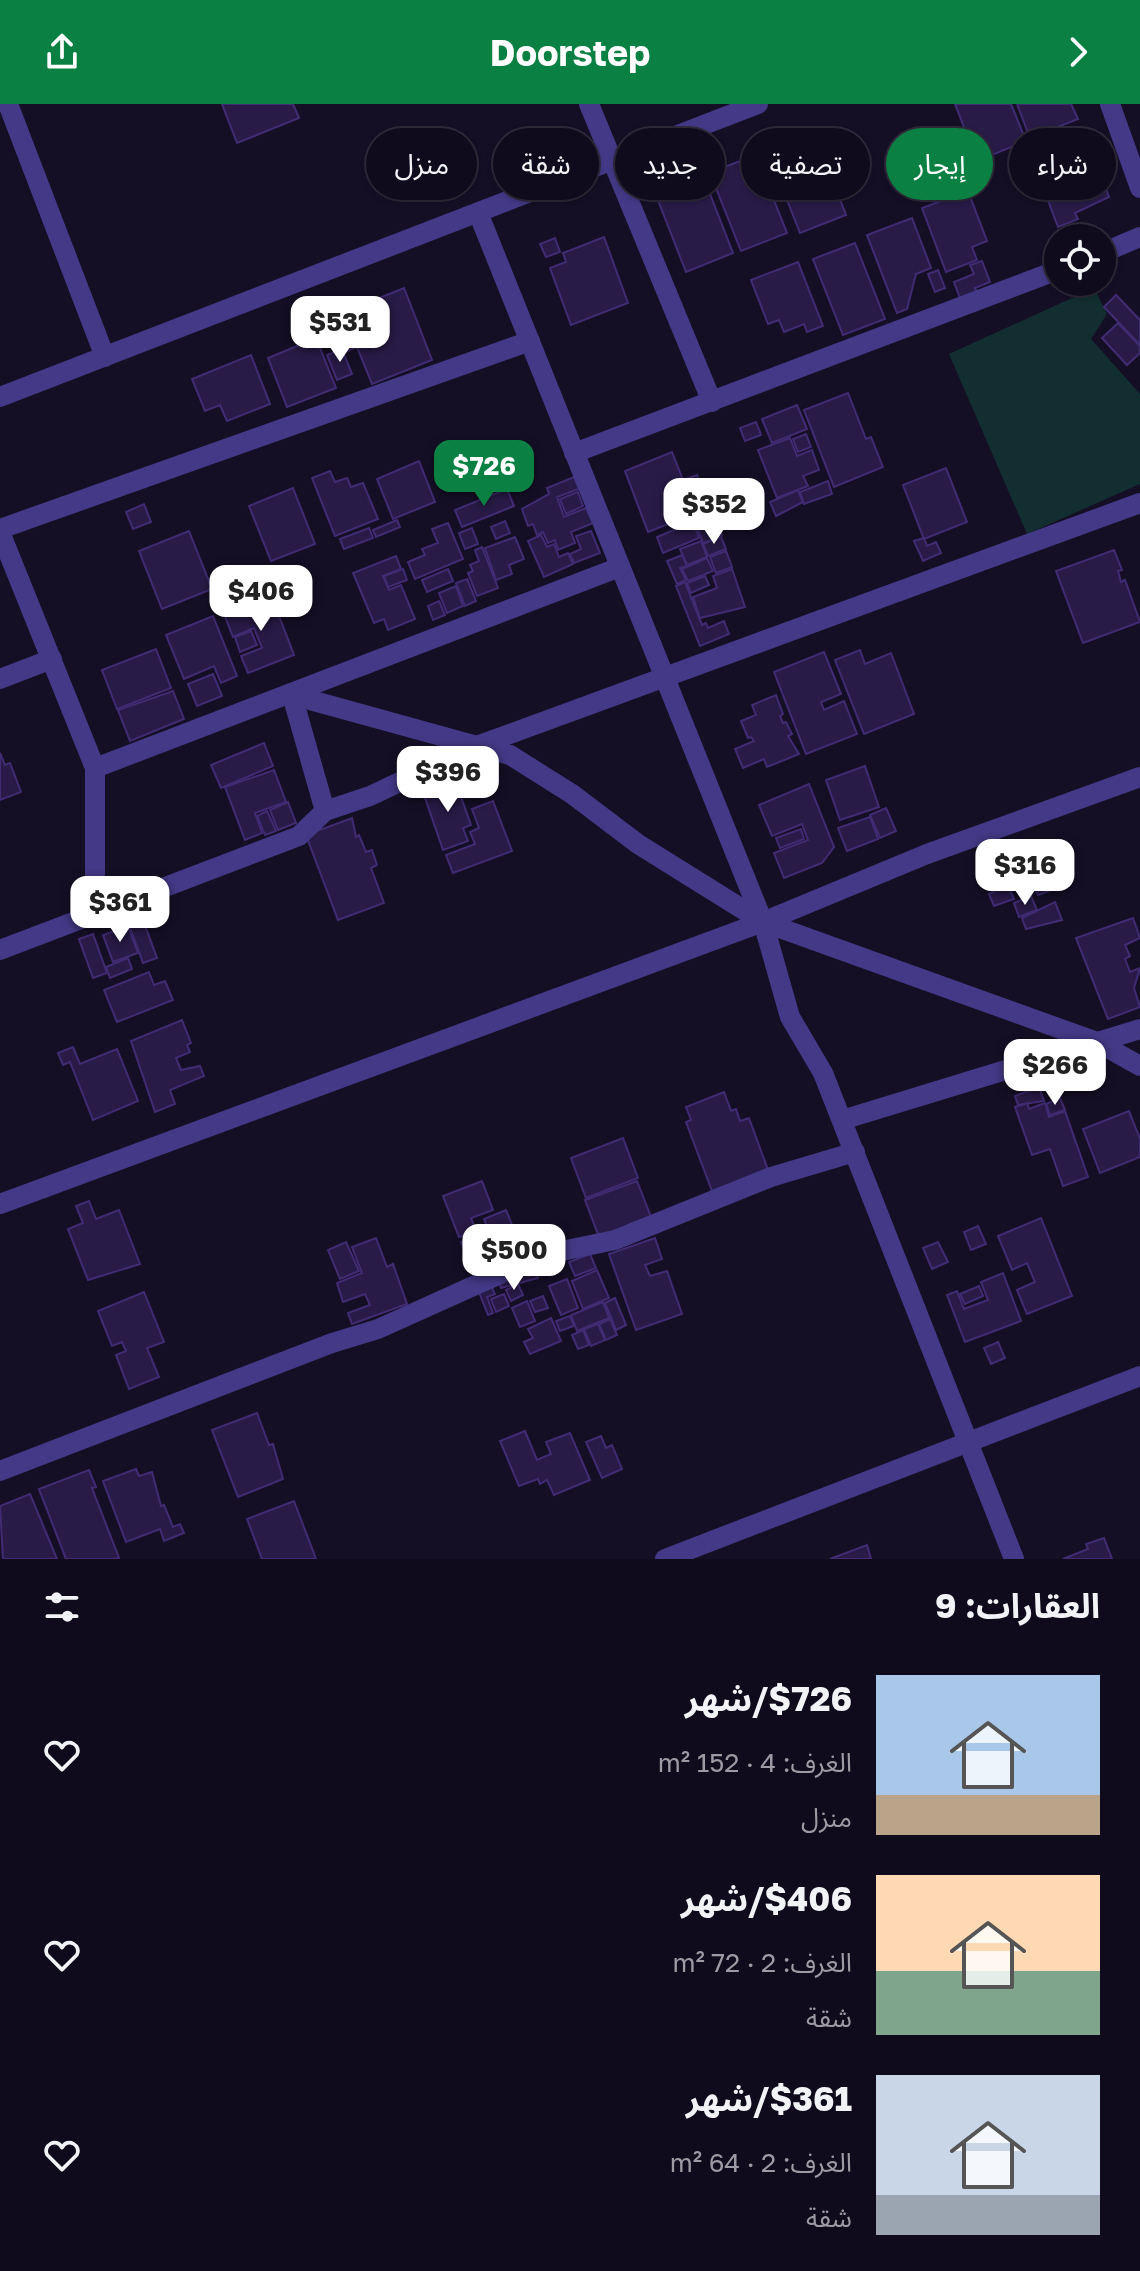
<!DOCTYPE html>
<html lang="ar">
<meta charset="utf-8">
<style>
:root{--surface:#100b1c;--page:#191425;--text:#f1f3f6;--muted:#9c9ba3;--line:#302b3b;--accent:#0b8043}
body{margin:0;font-family:"Golos Text","Noto Sans Arabic",sans-serif;background:var(--page);color:var(--text);direction:rtl;height:100vh;display:flex;flex-direction:column;font-size:30px;white-space:nowrap}
*{box-sizing:border-box;margin:0}
p{font-size:26px;color:var(--muted)}
.icon{flex:none;width:44px;height:44px;fill:none;stroke:currentColor;stroke-width:2;stroke-linecap:round;stroke-linejoin:round}
.map{position:relative;height:1455px;overflow:hidden;direction:ltr}
.side{display:flex;flex-direction:column;background:var(--surface);flex:1}
.side>*{flex:none}
.banner{position:absolute;left:24px;top:24px;width:1092px;height:72px;direction:rtl;display:flex;gap:16px}
.fabs{position:absolute;left:1044px;top:120px;display:grid;gap:16px}
.fabs a{display:grid;place-items:center;width:72px;height:72px;border-radius:50%;background:var(--surface);box-shadow:0 2px 6px #0004,0 0 0 2px var(--line);font-size:40px}
.price{position:absolute;translate:-50% -68px;padding:0 18px;border-radius:16px;background:#fff;color:#222;font-size:26px;line-height:52px;filter:drop-shadow(0 2px 4px #0008)}
.price::after{content:'';position:absolute;left:50%;top:48px;width:24px;height:18px;margin-left:-12px;background:inherit;clip-path:polygon(0 0,100% 0,50% 100%)}
.price.active{background:var(--accent);color:#fff}
ul{padding:0;list-style:none}
li{display:flex;align-items:center;gap:24px;height:200px;padding:0 40px}
li span{display:grid;place-items:center;flex:none;width:224px;height:160px;border-radius:0px;color:#555}
li>.icon{margin-inline-start:auto}
span .icon{width:96px;height:96px;fill:#fffc;stroke-width:1}
li b{font-size:34px}
h2{display:flex;justify-content:space-between;align-items:center;height:96px;padding:0 40px;font-size:34px}
.pill{padding:0 28px;border-radius:36px;background:var(--surface);box-shadow:0 2px 6px #0004,0 0 0 2px var(--line);font-size:28px;line-height:72px}
.pill.active{background:var(--accent);color:#fff}
header{display:flex;justify-content:space-between;align-items:center;height:104px;padding:0 40px;background:var(--accent);color:#fff;font-size:36px;font-weight:700}
.map>svg:first-child{display:block}
.grass{fill:#122e30}
.building{fill:#281b47;stroke:#412c74;stroke-width:2}
.lines{fill:none;stroke-linecap:round;stroke-linejoin:round}
.street{stroke:#433986;stroke-width:20}
</style>
<header><svg class="icon" aria-label="forward" viewBox="0 0 24 24"><path d="M9 5l7 7-7 7"/></svg>Doorstep<svg class="icon" aria-label="share" viewBox="0 0 24 24"><path d="M12 15V3M7 8l5-5 5 5M5 13v7h14v-7"/></svg></header>
<div class="map">
<svg width="1140" height="1455" viewBox="0 0 1140 1455">
<rect width="100%" height="100%" fill="#150f26"/>
<polygon class="grass" points="1094,184 1107,210 1091,235 1140,290 1140,380 1027,430 949,250"/>
<g class="building">
<polygon points="222,0 293,0 299,14 237,39"/>
<polygon points="955,0 1011,0 1026,37 977,57"/>
<polygon points="1017,0 1071,0 1078,15 1030,34"/>
<polygon points="814,29 846,111 800,129 769,50"/>
<polygon points="1080,39 1089,64 1097,61 1109,93 1075,109 1078,115 1058,123 1038,70 1045,68 1040,54"/>
<polygon points="756,51 787,129 741,147 712,74 721,70 719,65"/>
<polygon points="703,72 733,149 686,168 656,91"/>
<polygon points="968,87 987,137 972,143 977,156 946,168 922,104"/>
<polygon points="912,114 931,164 916,170 907,205 897,209 867,131"/>
<polygon points="604,133 628,199 571,221 550,164 566,158 563,149"/>
<polygon points="555,134 560,148 546,153 540,140"/>
<polygon points="855,139 885,215 843,231 813,155"/>
<polygon points="982,157 990,178 975,184 978,190 961,197 954,178 974,170 970,161"/>
<polygon points="798,158 823,222 807,228 804,220 784,228 779,216 768,220 751,176"/>
<polygon points="938,166 945,184 935,188 928,170"/>
<polygon points="404,184 432,256 372,280 357,243 348,247 334,212"/>
<polygon points="1116,191 1140,216 1140,241 1104,203"/>
<polygon points="1118,219 1140,242 1140,249 1127,261 1102,234"/>
<polygon points="316,234 336,284 287,303 268,254"/>
<polygon points="342,245 352,270 337,276 327,251"/>
<polygon points="251,251 270,300 227,317 220,301 205,307 192,275"/>
<polygon points="848,289 866,335 871,333 883,363 834,383 804,306"/>
<polygon points="797,301 807,325 772,339 762,315"/>
<polygon points="756,318 761,331 745,337 740,324"/>
<polygon points="806,330 811,343 798,348 793,335"/>
<polygon points="790,334 797,352 812,346 819,366 803,372 808,382 777,394 758,346"/>
<polygon points="672,348 683,376 697,371 702,387 690,392 696,409 648,428 625,367"/>
<polygon points="419,357 435,398 393,415 377,375"/>
<polygon points="946,364 967,418 924,435 903,381"/>
<polygon points="330,367 335,378 347,374 351,383 363,379 378,415 335,432 312,374"/>
<polygon points="574,373 579,385 557,393 564,413 586,404 593,419 571,428 575,439 558,446 555,436 548,439 543,428 537,431 533,420 528,422 522,405 549,390 547,384"/>
<polygon points="828,377 832,390 804,400 800,388"/>
<polygon points="293,384 315,440 271,457 249,402"/>
<polygon points="507,385 514,402 462,423 455,406"/>
<polygon points="798,386 803,398 776,412 770,398"/>
<polygon points="578,388 583,402 566,410 560,395"/>
<polygon points="144,400 151,418 133,425 126,408"/>
<polygon points="714,413 722,432 703,439 696,420"/>
<polygon points="397,416 400,423 376,433 373,426"/>
<polygon points="505,417 510,429 496,435 491,423"/>
<polygon points="693,418 699,434 663,449 657,433"/>
<polygon points="448,419 463,455 415,475 408,458 425,451 422,445 438,439 432,425"/>
<polygon points="369,424 373,434 344,445 340,435"/>
<polygon points="472,424 478,440 465,445 459,429"/>
<polygon points="189,427 212,485 162,505 139,447"/>
<polygon points="591,427 600,449 574,459 570,450 581,445 576,432"/>
<polygon points="541,431 547,443 554,440 559,453 568,449 573,460 544,473 528,437"/>
<polygon points="515,433 524,455 509,461 512,470 496,476 485,444"/>
<polygon points="721,433 726,445 708,452 703,440"/>
<polygon points="924,434 927,442 936,438 941,449 923,457 914,437"/>
<polygon points="701,437 707,453 687,461 680,445"/>
<polygon points="482,443 498,484 477,492 468,469 473,467 470,461 479,457 475,446"/>
<polygon points="1114,446 1122,466 1118,467 1121,478 1125,476 1140,518 1083,539 1056,467"/>
<polygon points="726,447 732,463 716,469 710,453"/>
<polygon points="682,451 687,462 680,464 686,476 677,480 667,457"/>
<polygon points="396,452 401,465 383,472 389,486 401,481 415,515 388,526 384,515 374,519 353,469"/>
<polygon points="707,454 713,467 688,477 682,465"/>
<polygon points="403,465 407,476 388,483 384,472"/>
<polygon points="448,465 453,477 427,488 422,476"/>
<polygon points="732,465 745,503 700,514 693,493 717,484 713,472"/>
<polygon points="705,472 709,481 691,489 687,479"/>
<polygon points="467,475 476,497 465,502 456,479"/>
<polygon points="685,478 702,521 706,519 708,524 724,517 729,530 700,542 676,482"/>
<polygon points="456,482 463,502 447,509 439,489"/>
<polygon points="271,491 294,551 248,569 241,552 262,544 254,524 233,533 224,510"/>
<polygon points="439,497 445,511 433,516 428,502"/>
<polygon points="213,512 237,572 221,579 214,562 184,575 166,531"/>
<polygon points="251,527 257,541 240,548 235,533"/>
<polygon points="156,545 171,584 117,605 102,566"/>
<polygon points="860,546 865,560 891,549 914,610 864,630 835,556"/>
<polygon points="824,548 841,590 821,598 824,606 844,597 857,630 806,650 774,568"/>
<polygon points="213,570 222,592 197,602 188,580"/>
<polygon points="173,587 184,615 130,637 118,606"/>
<polygon points="776,591 783,610 780,612 783,619 786,618 792,630 788,632 799,650 767,663 764,655 743,664 735,645 754,637 751,633 748,634 741,617 756,611 752,601"/>
<polygon points="264,639 273,662 221,684 211,661"/>
<polygon points="0,649 5,661 10,659 21,688 0,696"/>
<polygon points="478,658 483,670 470,675 465,662"/>
<polygon points="865,662 879,703 840,716 826,676"/>
<polygon points="274,666 286,698 255,709 262,729 245,736 225,683"/>
<polygon points="455,676 471,721 463,724 468,737 443,746 423,688"/>
<polygon points="809,680 834,743 822,759 784,774 774,749 808,736 802,720 772,732 759,701"/>
<polygon points="493,697 512,747 453,769 446,751 475,740 470,728 479,724 472,705"/>
<polygon points="288,698 296,719 278,726 270,706"/>
<polygon points="886,704 896,727 880,734 870,711"/>
<polygon points="267,707 276,727 265,731 257,712"/>
<polygon points="870,713 878,735 847,747 838,724"/>
<polygon points="352,714 356,733 359,731 366,748 372,746 377,761 371,764 384,799 338,816 306,731"/>
<polygon points="801,725 804,735 780,744 776,734"/>
<polygon points="1032,740 1042,765 1017,775 1019,780 1009,784 1014,795 994,802 989,790 995,787 989,771 982,774 977,761"/>
<polygon points="1041,767 1049,787 1038,791 1030,772"/>
<polygon points="1031,792 1037,806 1019,813 1014,799"/>
<polygon points="1055,798 1062,816 1026,825 1022,814"/>
<polygon points="142,813 157,854 143,859 128,818"/>
<polygon points="1133,814 1140,834 1125,841 1130,852 1125,855 1130,868 1140,864 1134,884 1140,903 1108,915 1076,834"/>
<polygon points="128,822 138,849 113,858 103,831"/>
<polygon points="93,830 107,869 93,874 79,835"/>
<polygon points="128,854 132,865 110,874 106,863"/>
<polygon points="149,868 154,881 165,877 173,896 117,918 104,886"/>
<polygon points="182,916 191,939 187,941 190,948 176,954 181,966 200,962 204,972 170,986 175,1000 155,1008 131,937"/>
<polygon points="73,943 80,960 117,945 138,997 93,1016 70,958 63,961 58,949"/>
<polygon points="1039,983 1044,997 1018,1001 1015,992"/>
<polygon points="724,988 731,1007 736,1005 740,1017 749,1014 768,1066 712,1087 686,1018 691,1016 686,1003"/>
<polygon points="1060,994 1065,1006 1050,1011 1046,1000"/>
<polygon points="1027,999 1029,1005 1045,999 1049,1013 1065,1007 1088,1073 1063,1082 1050,1045 1032,1051 1015,1003"/>
<polygon points="1129,1007 1140,1035 1140,1053 1100,1069 1083,1025"/>
<polygon points="623,1034 638,1074 586,1094 571,1054"/>
<polygon points="482,1077 493,1106 471,1114 476,1127 459,1133 443,1092"/>
<polygon points="637,1077 651,1113 599,1133 585,1096"/>
<polygon points="89,1097 96,1115 119,1106 140,1160 88,1176 68,1125 83,1119 76,1102"/>
<polygon points="506,1106 525,1153 475,1173 461,1138 489,1127 484,1115"/>
<polygon points="1041,1114 1072,1192 1027,1210 1017,1186 1035,1178 1027,1159 1012,1166 998,1132"/>
<polygon points="978,1122 986,1140 971,1146 964,1128"/>
<polygon points="376,1134 387,1163 393,1160 407,1200 352,1220 348,1209 370,1201 365,1190 343,1198 337,1179 362,1169 352,1143"/>
<polygon points="655,1134 662,1155 645,1161 650,1172 667,1167 682,1210 636,1226 609,1150"/>
<polygon points="346,1138 359,1167 340,1175 328,1146"/>
<polygon points="938,1138 948,1158 932,1165 923,1144"/>
<polygon points="590,1150 596,1164 575,1172 569,1158"/>
<polygon points="534,1163 538,1174 501,1184 498,1176"/>
<polygon points="597,1166 609,1194 583,1205 572,1177"/>
<polygon points="1003,1169 1021,1217 965,1238 947,1191 957,1187 964,1205 988,1196 981,1178"/>
<polygon points="567,1175 578,1204 561,1211 549,1182"/>
<polygon points="489,1178 495,1190 487,1193 493,1209 488,1211 477,1183"/>
<polygon points="518,1180 523,1191 511,1197 506,1186"/>
<polygon points="979,1182 983,1192 965,1200 960,1190"/>
<polygon points="144,1188 164,1238 147,1244 159,1273 129,1285 116,1251 126,1247 122,1238 112,1242 98,1207"/>
<polygon points="504,1190 509,1202 496,1208 491,1195"/>
<polygon points="543,1192 548,1204 535,1208 530,1197"/>
<polygon points="615,1194 626,1221 616,1226 605,1199"/>
<polygon points="527,1197 535,1217 520,1223 512,1204"/>
<polygon points="603,1198 609,1214 577,1227 571,1211"/>
<polygon points="570,1212 574,1222 560,1227 556,1217"/>
<polygon points="551,1214 561,1237 530,1250 524,1238 533,1234 528,1225"/>
<polygon points="610,1215 617,1231 606,1236 599,1220"/>
<polygon points="598,1220 605,1236 591,1242 584,1225"/>
<polygon points="583,1226 589,1241 578,1245 572,1231"/>
<polygon points="998,1238 1005,1254 991,1260 984,1244"/>
<polygon points="257,1309 269,1341 273,1340 283,1375 238,1393 212,1326"/>
<polygon points="525,1327 537,1356 551,1350 546,1338 570,1329 590,1376 554,1391 547,1376 540,1380 538,1375 519,1382 500,1337"/>
<polygon points="601,1332 606,1344 612,1341 622,1365 602,1374 586,1338"/>
<polygon points="136,1365 139,1372 152,1368 161,1402 164,1401 173,1423 180,1420 184,1429 164,1437 160,1425 126,1438 103,1377"/>
<polygon points="89,1366 96,1383 92,1384 119,1454 116,1455 66,1455 39,1385"/>
<polygon points="30,1390 57,1455 3,1455 0,1402"/>
<polygon points="294,1397 316,1455 262,1455 247,1415"/>
<polygon points="1104,1434 1112,1455 1063,1455 1088,1445 1086,1440"/>
<polygon points="867,1441 871,1455 830,1455"/>
</g>
<g class="lines">
<g class="street">
<polyline points="8,0 105,253"/>
<polyline points="589,0 712,298"/>
<polyline points="1110,0 1140,84"/>
<polyline points="479,111 763,818 790,913 823,969 1014,1455"/>
<polyline points="1102,149 1140,133"/>
<polyline points="0,293 758,0"/>
<polyline points="574,349 1058,166"/>
<polyline points="0,425 530,237"/>
<polyline points="0,428 95,664 95,808"/>
<polyline points="0,575 52,555"/>
<polyline points="292,591 510,651 572,690 638,740 763,818 1097,938 1140,962"/>
<polyline points="292,591 325,707"/>
<polyline points="95,664 620,463"/>
<polyline points="0,846 299,732 325,707 370,692 474,643 1140,399"/>
<polyline points="842,1016 1140,925"/>
<polyline points="0,1100 763,818 927,750 1140,673"/>
<polyline points="0,1367 332,1239 378,1225 542,1151 615,1136 771,1073 855,1048"/>
<polyline points="665,1455 1140,1272"/>
</g>
</g>
</svg>
<div class="fabs">
<a><svg class="icon" aria-label="locate" viewBox="0 0 24 24"><circle cx="12" cy="12" r="6"/><path d="M12 2v4M12 18v4M2 12h4M18 12h4"/></svg></a>
</div>
<b class="price" style="left:340px;top:260px">$531</b>
<b class="price active" style="left:484px;top:404px">$726</b>
<b class="price" style="left:714px;top:442px">$352</b>
<b class="price" style="left:261px;top:529px">$406</b>
<b class="price" style="left:448px;top:710px">$396</b>
<b class="price" style="left:1025px;top:803px">$316</b>
<b class="price" style="left:120px;top:840px">$361</b>
<b class="price" style="left:1055px;top:1003px">$266</b>
<b class="price" style="left:514px;top:1188px">$500</b>
<div class="banner">
<a class="pill">شراء</a>
<a class="pill active">إيجار</a>
<a class="pill">تصفية</a>
<a class="pill">جديد</a>
<a class="pill">شقة</a>
<a class="pill">منزل</a>
</div>
</div>
<section class="side">
<h2>العقارات: 9<svg class="icon" aria-label="filters" viewBox="0 0 24 24"><path d="M4 7h16M4 17h16"/><circle cx="9" cy="7" r="2"/><circle cx="15" cy="17" r="2"/></svg></h2>
<ul>
<li><span style="background:linear-gradient(#a9c7e8 75%,#b9a48a 0)"><svg class="icon" aria-label="home" viewBox="0 0 24 24"><path d="M3 11l9-7 9 7M6 9v11h12V9"/></svg></span><div><b>$726/شهر</b><p>الغرف: 4 · 152 m²</p><p>منزل</p></div><svg class="icon" aria-label="heart" viewBox="0 0 24 24"><path d="M12 20l-8-8c-3-5 5-10 8-4 3-6 11-1 8 4z"/></svg></li>
<li><span style="background:linear-gradient(#ffd9b3 60%,#7fa58c 0)"><svg class="icon" aria-label="home" viewBox="0 0 24 24"><path d="M3 11l9-7 9 7M6 9v11h12V9"/></svg></span><div><b>$406/شهر</b><p>الغرف: 2 · 72 m²</p><p>شقة</p></div><svg class="icon" aria-label="heart" viewBox="0 0 24 24"><path d="M12 20l-8-8c-3-5 5-10 8-4 3-6 11-1 8 4z"/></svg></li>
<li><span style="background:linear-gradient(#c9d6e8 75%,#9aa5b1 0)"><svg class="icon" aria-label="home" viewBox="0 0 24 24"><path d="M3 11l9-7 9 7M6 9v11h12V9"/></svg></span><div><b>$361/شهر</b><p>الغرف: 2 · 64 m²</p><p>شقة</p></div><svg class="icon" aria-label="heart" viewBox="0 0 24 24"><path d="M12 20l-8-8c-3-5 5-10 8-4 3-6 11-1 8 4z"/></svg></li>
</ul>
</section>
